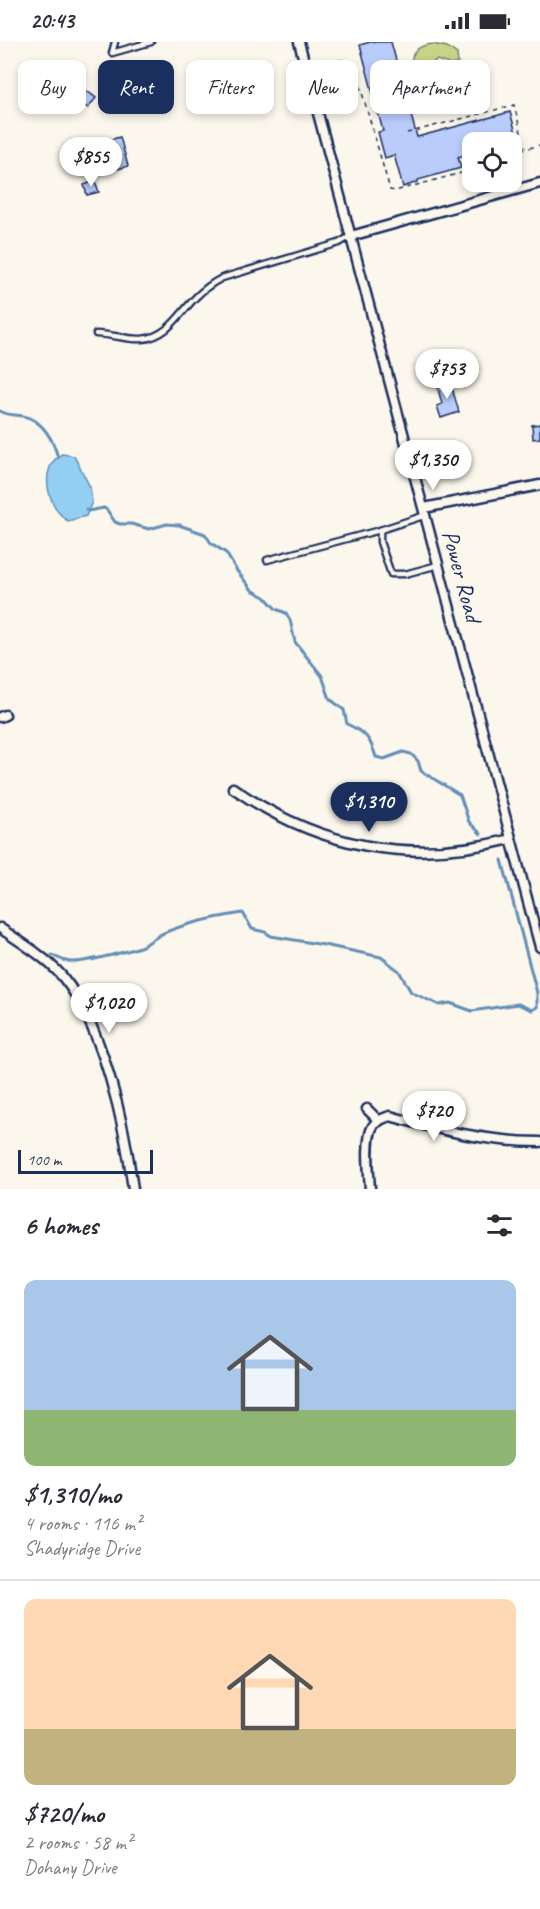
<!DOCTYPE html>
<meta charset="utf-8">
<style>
:root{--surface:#fff;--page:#f2f2f3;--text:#2b2b33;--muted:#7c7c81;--line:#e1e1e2;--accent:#1b2f5e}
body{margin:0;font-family:Caveat,sans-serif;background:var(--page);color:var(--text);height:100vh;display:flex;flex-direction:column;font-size:22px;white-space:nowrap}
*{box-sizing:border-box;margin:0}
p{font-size:20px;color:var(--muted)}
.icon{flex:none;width:33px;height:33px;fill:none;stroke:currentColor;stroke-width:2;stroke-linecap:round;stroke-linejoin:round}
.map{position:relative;height:1147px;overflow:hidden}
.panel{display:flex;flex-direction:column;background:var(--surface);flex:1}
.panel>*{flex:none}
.banner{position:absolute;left:18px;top:18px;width:504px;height:54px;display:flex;gap:12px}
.buttons{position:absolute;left:462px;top:90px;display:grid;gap:12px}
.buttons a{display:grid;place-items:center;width:60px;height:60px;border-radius:12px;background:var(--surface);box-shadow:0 3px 9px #0003;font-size:30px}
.scale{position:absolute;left:18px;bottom:15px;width:135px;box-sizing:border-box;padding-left:6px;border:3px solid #1b2f5e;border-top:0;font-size:16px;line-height:21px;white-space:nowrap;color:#1b2f5e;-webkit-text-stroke:4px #fbf7ec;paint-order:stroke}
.price{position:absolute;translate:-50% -51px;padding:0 14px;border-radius:21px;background:#fff;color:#222;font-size:20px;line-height:39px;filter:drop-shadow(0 2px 3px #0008)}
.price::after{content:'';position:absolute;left:50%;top:36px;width:18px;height:14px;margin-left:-9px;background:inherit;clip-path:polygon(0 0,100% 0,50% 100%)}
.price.active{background:var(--accent);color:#fff}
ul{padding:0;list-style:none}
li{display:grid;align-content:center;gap:12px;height:318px;padding:0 24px}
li+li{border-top:2px solid var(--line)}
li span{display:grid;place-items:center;height:186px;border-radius:12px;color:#555}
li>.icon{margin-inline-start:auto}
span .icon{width:108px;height:108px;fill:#fffc;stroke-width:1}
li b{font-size:26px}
h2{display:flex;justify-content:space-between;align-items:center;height:72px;padding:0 24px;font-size:26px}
.pill{padding:0 21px;border-radius:12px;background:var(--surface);box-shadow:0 3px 9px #0003;font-size:21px;line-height:54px}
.pill.active{background:var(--accent);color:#fff}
.status{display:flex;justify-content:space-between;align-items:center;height:42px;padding:0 30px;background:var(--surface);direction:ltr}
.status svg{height:16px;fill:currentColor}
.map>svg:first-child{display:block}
.green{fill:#c7d488;stroke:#718273;stroke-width:1.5}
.water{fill:#93cef3;stroke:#638eb7;stroke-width:1.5}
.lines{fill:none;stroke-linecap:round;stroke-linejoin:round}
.stream{stroke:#638eb7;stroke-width:3}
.building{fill:#b9ccfb;stroke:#1b2f5e;stroke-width:1.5}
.lane-casing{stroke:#1b2f5e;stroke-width:9}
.street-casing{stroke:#1b2f5e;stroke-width:13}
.path{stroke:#1b2f5e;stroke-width:1.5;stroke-dasharray:4.5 4.5;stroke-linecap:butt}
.lane{stroke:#fbf7ec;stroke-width:4.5}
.street{stroke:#fbf7ec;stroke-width:8}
.labels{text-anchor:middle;stroke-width:4.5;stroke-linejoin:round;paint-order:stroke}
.street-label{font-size:24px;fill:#1b2f5e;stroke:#fbf7ec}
</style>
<div class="status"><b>20:43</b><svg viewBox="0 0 49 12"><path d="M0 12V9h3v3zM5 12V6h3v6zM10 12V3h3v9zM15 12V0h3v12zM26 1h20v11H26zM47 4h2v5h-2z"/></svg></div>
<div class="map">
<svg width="540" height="1147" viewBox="0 0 540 1147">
<rect width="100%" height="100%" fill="#fbf7ec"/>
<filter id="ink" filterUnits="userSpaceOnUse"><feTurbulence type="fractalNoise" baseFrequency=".0167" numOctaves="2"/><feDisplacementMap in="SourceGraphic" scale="12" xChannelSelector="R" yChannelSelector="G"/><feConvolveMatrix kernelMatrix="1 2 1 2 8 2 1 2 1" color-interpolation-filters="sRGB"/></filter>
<g filter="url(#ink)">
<path class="green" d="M433 2 447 5 457 12 458 21 451 23 437 18 426 24 411 23C411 9 419 3 433 2Z"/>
<path class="water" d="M62 412 74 414 90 445 92 460 86 474 68 479C48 466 37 426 62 412Z"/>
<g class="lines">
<g class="stream">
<path d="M0 369C8 374 14 372 23 374 42 377 54 399 58 416"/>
<path d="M86 468 88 469 104 466 107 468 115 480 120 482H131L149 487 167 482 179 483 205 492 211 501 226 511 237 529 252 548 265 555 276 567 286 571 290 578 295 600 322 634 330 657 344 668 347 682C366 691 370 696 376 715L384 717 403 710 411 712 418 719 421 729 460 753 469 780 481 792"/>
<path d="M52 913C59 917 66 920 74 920 86 920 137 908 146 902 153 898 158 893 166 890 190 880 217 875 243 871L252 887 265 890 271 894 324 903 381 915 399 929 411 950 439 963 450 961 472 969 518 962 532 968 537 965V951L502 818"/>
</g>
</g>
<g class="building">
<polygon points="370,0 391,0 417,95 510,70 518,98 510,100 472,100 472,111 458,115 461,126 418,138 418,140 403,145 394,113 385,116 378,90 383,89 360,3"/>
<circle cx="418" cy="37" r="10"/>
<polygon points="87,49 96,56 88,66 79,59"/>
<polygon points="120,95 128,124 118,127 114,114 110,116 109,110 104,112 101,100"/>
<polygon points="95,139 99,150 87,153 84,143"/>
<polygon points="450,339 459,370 441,376 437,364 442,362 437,343"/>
<polygon points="540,382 540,396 533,397 532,383"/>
</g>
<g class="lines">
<g class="lane-casing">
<g id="lane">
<polyline points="115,0 112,11 151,0"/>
<path d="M96 292C111 292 127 298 142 297 168 295 179 272 196 255 204 247 212 241 222 236L339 201 351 194"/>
<polyline points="426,473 380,488 380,500 391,532 405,532 438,523"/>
<polyline points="267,518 380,488"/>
</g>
</g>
<g class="street-casing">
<g id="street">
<polyline points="299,0 540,905"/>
<polyline points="351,194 540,141"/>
<polyline points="424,466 540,443"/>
<polyline points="0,675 5,673"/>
<path d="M233 746C319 806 410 823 511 797"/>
<path d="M0 886C22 901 44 914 62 934 103 983 125 1084 133 1147"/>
<polyline points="367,1067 379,1079"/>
<path d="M370 1147C369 1131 365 1097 373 1084 377 1078 384 1076 390 1074 440 1088 488 1100 540 1100"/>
</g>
</g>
<g class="path">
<path d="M322 22C335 18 345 14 355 26L390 148 395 149 472 128"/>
<polyline points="407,91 514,63 525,106"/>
<polyline points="512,111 540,103"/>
</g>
<use href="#lane" class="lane"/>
<use href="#street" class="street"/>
</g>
</g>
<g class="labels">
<g class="street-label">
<text transform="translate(462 534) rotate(75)" y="8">Power Road</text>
</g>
</g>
</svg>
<div class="buttons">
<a><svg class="icon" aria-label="locate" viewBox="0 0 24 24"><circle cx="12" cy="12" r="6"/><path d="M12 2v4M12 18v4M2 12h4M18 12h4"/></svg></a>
</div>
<div class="scale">100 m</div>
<b class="price" style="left:91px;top:146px">$855</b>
<b class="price" style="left:447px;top:358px">$753</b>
<b class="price" style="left:433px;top:449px">$1,350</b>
<b class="price active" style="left:369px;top:791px">$1,310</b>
<b class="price" style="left:109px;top:992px">$1,020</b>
<b class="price" style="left:434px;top:1100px">$720</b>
<div class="banner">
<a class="pill">Buy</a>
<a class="pill active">Rent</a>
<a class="pill">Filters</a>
<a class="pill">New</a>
<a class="pill">Apartment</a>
</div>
</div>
<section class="panel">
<h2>6 homes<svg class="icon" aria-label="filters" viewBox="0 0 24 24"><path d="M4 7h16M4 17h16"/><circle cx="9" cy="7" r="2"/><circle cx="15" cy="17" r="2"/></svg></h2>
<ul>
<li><span style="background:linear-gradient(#a9c7e8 70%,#8fb573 0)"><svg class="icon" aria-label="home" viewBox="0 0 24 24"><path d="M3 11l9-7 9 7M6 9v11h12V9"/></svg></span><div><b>$1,310/mo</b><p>4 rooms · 116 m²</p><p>Shadyridge Drive</p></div></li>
<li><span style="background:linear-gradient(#ffd9b3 70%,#c2b280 0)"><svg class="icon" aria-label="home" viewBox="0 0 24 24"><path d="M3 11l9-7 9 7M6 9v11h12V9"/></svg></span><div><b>$720/mo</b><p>2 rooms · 58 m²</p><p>Dohany Drive</p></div></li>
</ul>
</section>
